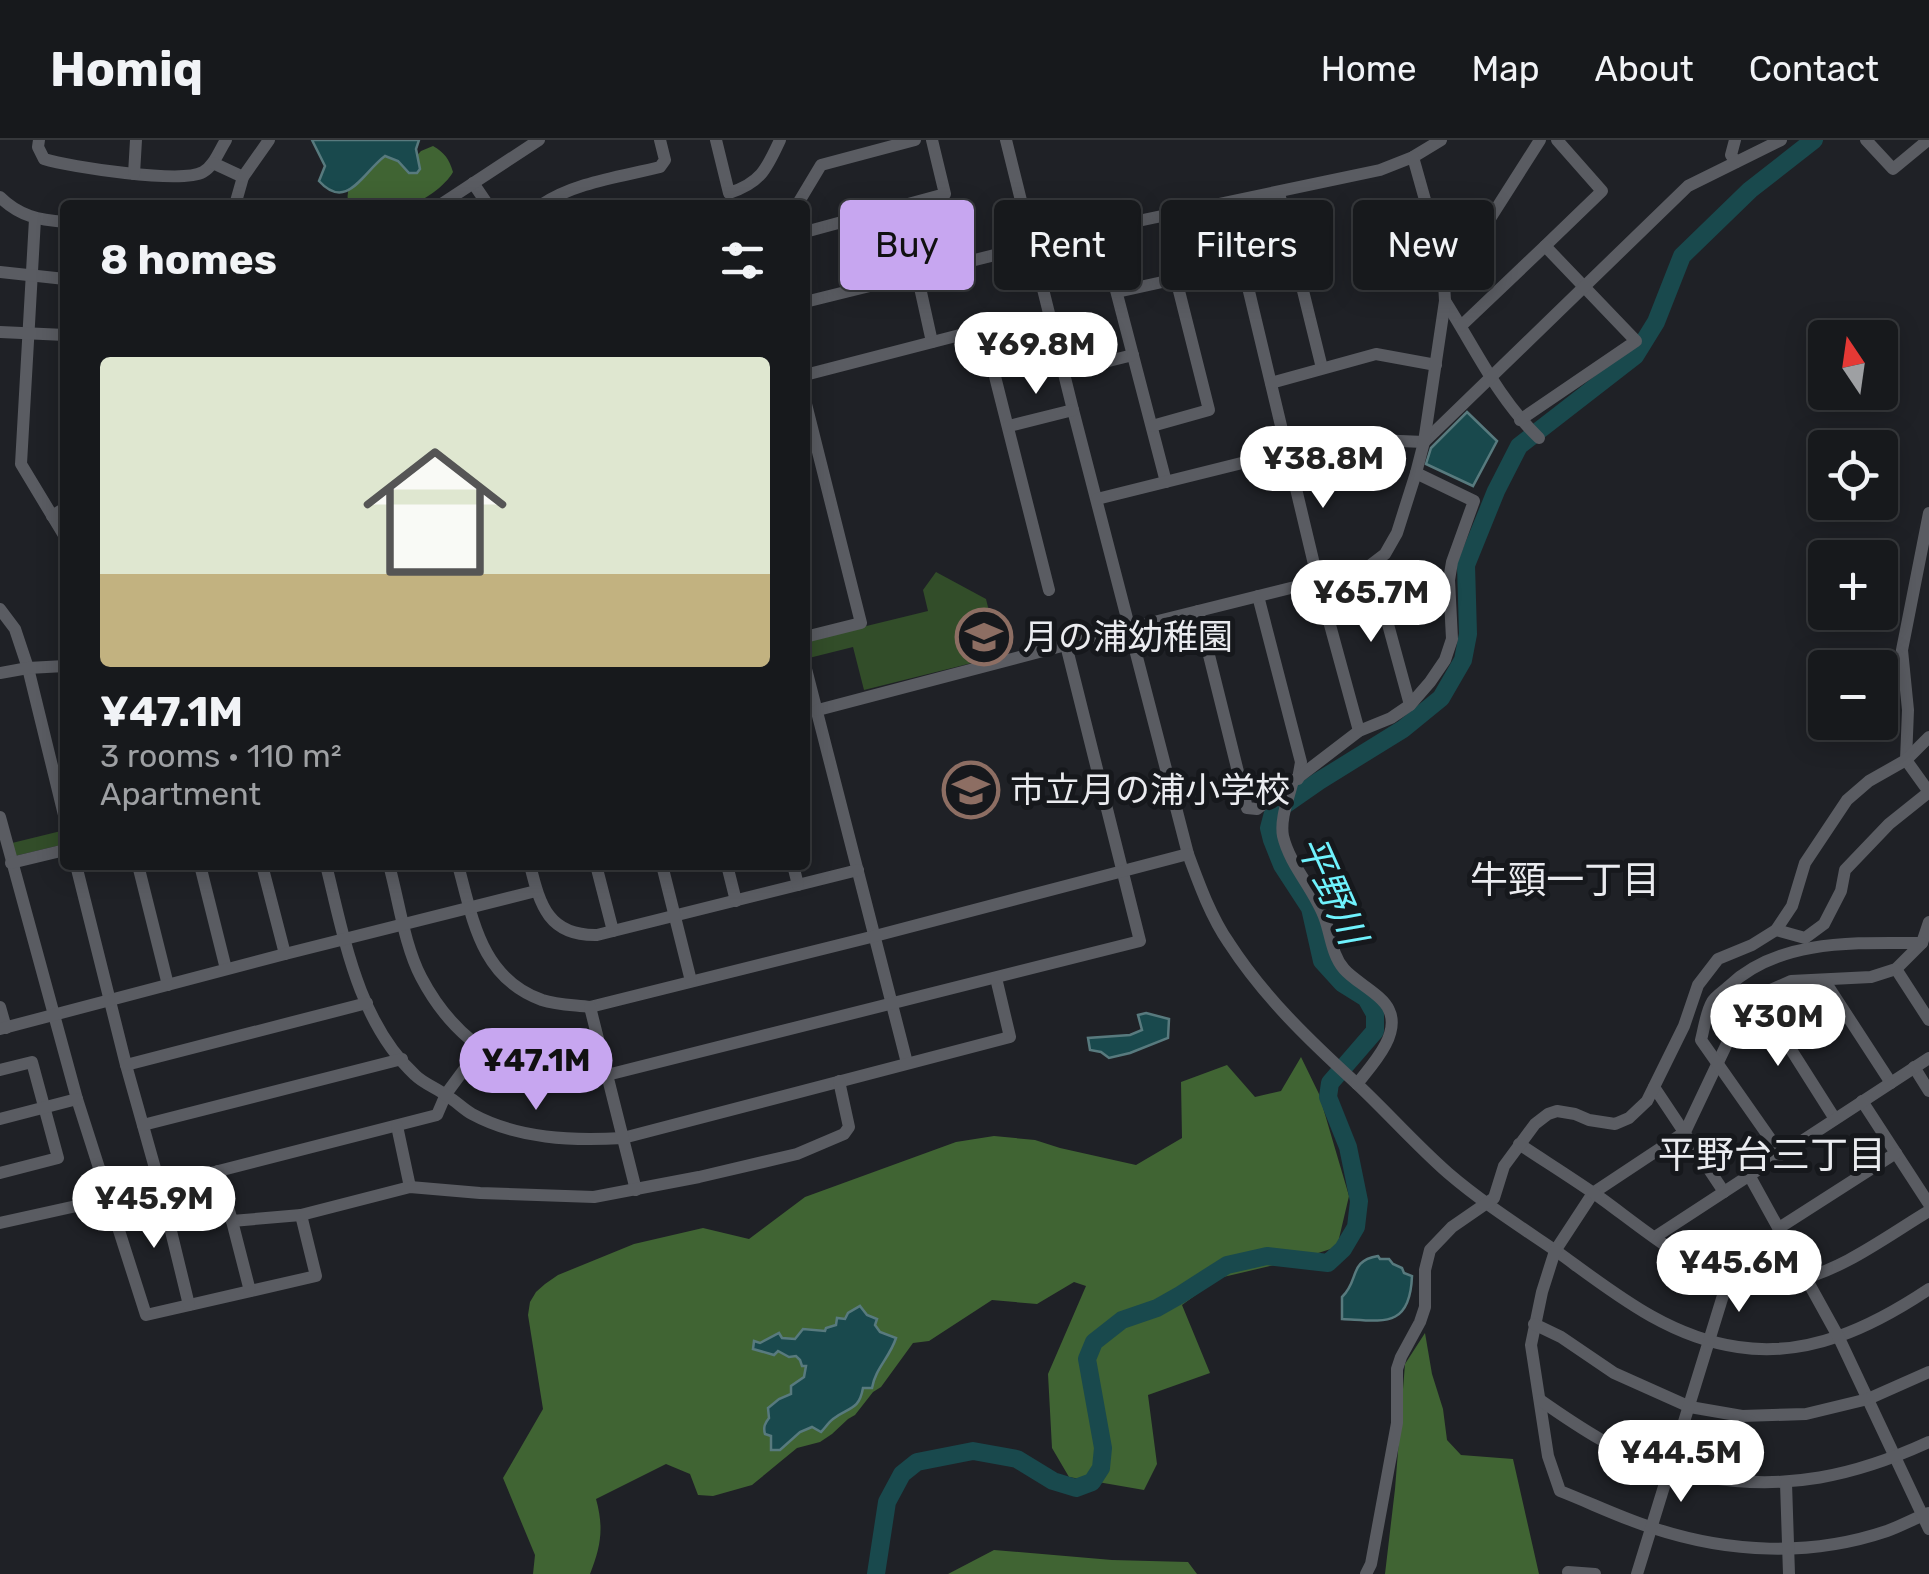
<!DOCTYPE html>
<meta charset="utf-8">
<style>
:root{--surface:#17191c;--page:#242629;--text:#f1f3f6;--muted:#9ea0a3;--line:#36383b;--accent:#c7a6f0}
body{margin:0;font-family:Rubik,"Noto Sans JP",sans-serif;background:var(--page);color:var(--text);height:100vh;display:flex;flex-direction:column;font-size:38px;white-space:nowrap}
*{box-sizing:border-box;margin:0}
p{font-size:32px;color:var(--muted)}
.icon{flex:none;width:55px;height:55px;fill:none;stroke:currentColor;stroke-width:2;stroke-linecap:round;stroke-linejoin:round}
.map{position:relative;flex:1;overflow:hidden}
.side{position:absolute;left:60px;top:60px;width:750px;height:670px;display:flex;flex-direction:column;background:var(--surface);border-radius:10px;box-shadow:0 5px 25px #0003,0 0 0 2px var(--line)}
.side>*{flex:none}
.top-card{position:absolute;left:840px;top:60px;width:938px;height:90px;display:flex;gap:20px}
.needle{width:65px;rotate:347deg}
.buttons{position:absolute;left:1808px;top:180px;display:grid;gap:20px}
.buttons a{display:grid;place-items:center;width:90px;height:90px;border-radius:10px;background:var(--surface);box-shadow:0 5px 25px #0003,0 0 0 2px var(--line);font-size:50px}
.price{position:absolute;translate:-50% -85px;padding:0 22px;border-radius:35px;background:#fff;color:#222;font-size:32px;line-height:65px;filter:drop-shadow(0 2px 5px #0008)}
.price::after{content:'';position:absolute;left:50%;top:60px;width:30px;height:22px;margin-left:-15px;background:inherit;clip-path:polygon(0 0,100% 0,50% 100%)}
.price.current{background:var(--accent);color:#111}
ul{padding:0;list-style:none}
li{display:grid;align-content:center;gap:20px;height:530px;padding:0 40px}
li span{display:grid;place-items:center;height:310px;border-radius:10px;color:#555}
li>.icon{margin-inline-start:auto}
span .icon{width:180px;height:180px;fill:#fffc;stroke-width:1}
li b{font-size:42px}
h2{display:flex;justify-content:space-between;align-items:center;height:120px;padding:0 40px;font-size:42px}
.pill{padding:0 35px;border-radius:10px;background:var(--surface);box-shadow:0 5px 25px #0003,0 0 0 2px var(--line);font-size:35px;line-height:90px}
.pill.current{background:var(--accent);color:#111}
header{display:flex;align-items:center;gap:60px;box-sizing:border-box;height:140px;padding:0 50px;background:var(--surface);border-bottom:2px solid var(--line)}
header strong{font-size:48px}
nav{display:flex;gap:55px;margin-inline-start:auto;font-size:35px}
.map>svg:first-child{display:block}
.green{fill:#324d29}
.forest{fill:#406433}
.water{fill:#19494d;stroke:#587a7e;stroke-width:2.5}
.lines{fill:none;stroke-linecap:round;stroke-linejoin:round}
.river{stroke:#19494d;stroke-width:18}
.minor{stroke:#5a5c62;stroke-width:12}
.labels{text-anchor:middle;stroke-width:10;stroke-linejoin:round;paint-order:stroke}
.poi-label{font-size:35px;fill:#eaebef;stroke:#16181c;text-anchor:start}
.neighbourhood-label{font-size:38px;fill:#eaebef;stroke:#16181c}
.water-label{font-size:38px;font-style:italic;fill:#6ff2fd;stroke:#16181c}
</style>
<header>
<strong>Homiq</strong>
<nav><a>Home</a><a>Map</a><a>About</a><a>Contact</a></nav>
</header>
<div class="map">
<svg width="1929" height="1434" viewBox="0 0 1929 1434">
<rect width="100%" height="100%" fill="#1f2126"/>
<g class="green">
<polygon points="936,432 986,459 989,471 973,476 984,520 864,550 853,507 805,519 805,501 928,471 923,450"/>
<polygon points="65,690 65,704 15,716 12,703"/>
</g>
<g class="forest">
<path d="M433 6C445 13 449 19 453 32 446 45 421 65 405 64 399 64 394 62 388 60L380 65H349C341 41 370 22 390 13L410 23 421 11Z"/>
<path d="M1301 917 1319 954 1349 1056 1337 1107 1296 1120 1219 1138 1182 1165 1210 1233 1148 1255 1157 1324 1144 1350 1069 1337 1052 1308 1048 1234 1086 1146 1074 1142 1037 1164 992 1160 929 1201 913 1203 881 1247 873 1252 855 1275 848 1279 832 1294 820 1302 797 1308 752 1345 713 1356 698 1355 690 1334 666 1324 596 1359C604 1388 601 1406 590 1434H533L535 1415 503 1338 543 1269 528 1175 530 1162 536 1152 545 1144 558 1135 634 1104 703 1088 749 1099 805 1057 956 1002 994 996 1035 1000 1060 1008 1136 1025 1182 998 1181 942 1227 925 1255 957 1281 951Z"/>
<polygon points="1425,1193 1432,1234 1443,1269 1447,1300 1461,1315 1513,1319 1539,1434 1385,1434 1395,1349 1405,1224"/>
<polygon points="994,1410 1112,1420 1188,1422 1197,1434 948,1434"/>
</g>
<g class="water">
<path d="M312 0H419L416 9 420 29 417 33H409L398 21 385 16C363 32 347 72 319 41L325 26Z"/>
<polygon points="1467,272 1497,301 1473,346 1426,324 1431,308"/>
<polygon points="1146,873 1169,879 1168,898 1130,913 1109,918 1101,912 1090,910 1088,898 1130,895 1142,890 1138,875"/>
<path d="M1378 1116 1380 1119H1389L1393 1124 1402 1128 1404 1133 1412 1136C1410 1189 1383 1181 1342 1179V1157C1360 1140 1348 1121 1378 1116Z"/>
<path d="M860 1166 867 1175 877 1179 875 1185 880 1192 896 1198C890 1217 875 1229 872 1248H863C859 1271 848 1267 833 1279 828 1283 825 1288 821 1292L812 1287 800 1292 780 1310H771V1296L765 1294C763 1287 765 1283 769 1278L768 1268 779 1259 791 1254V1246L804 1237 806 1226H802L800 1220 796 1216 789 1217 778 1211 774 1215 753 1209 754 1201 760 1203 779 1193 782 1198 795 1199 803 1189 825 1191 826 1188 836 1185 837 1178 845 1179 848 1173Z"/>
</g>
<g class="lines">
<polyline class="river" points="876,1434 887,1362 902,1334 917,1322 973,1311 1017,1319 1053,1341 1076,1348 1092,1342 1101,1328 1103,1308 1087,1219 1094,1202 1122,1180 1157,1168 1180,1155 1227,1125 1267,1116 1328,1123 1343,1109 1356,1087 1359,1061 1348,1007 1328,957 1330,943 1375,891 1375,874 1366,858 1342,843 1322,821 1310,768 1282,725 1272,700 1269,688 1273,673 1319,641 1403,589 1441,558 1463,520 1468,494 1466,425 1496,351 1519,306 1635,216 1656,182 1682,116 1750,50 1814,0"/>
<g class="minor">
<path d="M39 0 38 7 44 19C70 27 182 44 203 32 214 26 219 11 226 0"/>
<path d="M716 0 729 53C761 43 767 28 780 0"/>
<path d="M1006 0 1073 270 1188 714C1199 744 1211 777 1229 803 1264 857 1309 900 1356 943 1387 972 1416 1005 1448 1033 1483 1063 1521 1087 1559 1113 1614 1153 1668 1197 1738 1207 1808 1218 1872 1187 1929 1149"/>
<polyline points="1735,0 1731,15 1736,22"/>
<polyline points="1866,0 1893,29 1928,0"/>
<polyline points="213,23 243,37"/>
<polyline points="134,34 136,0"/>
<polyline points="473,43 488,65"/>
<polyline points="1279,53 1322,228"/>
<path d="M0 57C19 76 39 80 65 82"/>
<polyline points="235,65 243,37 269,0"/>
<polyline points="440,65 539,0"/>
<path d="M541 65C576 42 620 37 660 27L665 20 660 0"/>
<polyline points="797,65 821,25 915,0"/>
<polyline points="888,71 904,137"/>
<polyline points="35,79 21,324 65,397"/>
<polyline points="1100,89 1166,342"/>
<polyline points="805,92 945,54 932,0"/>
<polyline points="1545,106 1602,51 1557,0"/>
<polyline points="1293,110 1242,122 1318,441 1359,591"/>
<polyline points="1443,124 1471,104 1491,77 1540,0"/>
<polyline points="0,132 65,139"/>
<polyline points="917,134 932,202"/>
<polyline points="1117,152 1176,139 1209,270 1152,286"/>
<path d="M1445 161C1475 208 1498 259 1539 298"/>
<polyline points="805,162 1100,89 1380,30 1413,17 1441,0"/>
<polyline points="1461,186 1545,106 1636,201 1520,280"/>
<polyline points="0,192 65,195"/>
<polyline points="1064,232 1133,215"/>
<polyline points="805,235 983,189 1049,450"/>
<polyline points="1271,243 1376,214 1436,225"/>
<polyline points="805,260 861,483 805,497"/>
<polyline points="1009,286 1073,270"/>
<polyline points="1097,359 1286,312 1352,299 1424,302 1688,46 1781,0"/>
<polyline points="52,376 65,368"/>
<polyline points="1368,427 1374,433 1410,565"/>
<polyline points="1258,456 1301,622 1298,639"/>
<polyline points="0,469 15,489 28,528 65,679"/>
<polyline points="1198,471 1247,668 1257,669 1359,591 1391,578 1410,565 1430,542 1445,520 1452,499 1449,440 1452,422 1474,361 1416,333"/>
<polyline points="805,525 907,923"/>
<polyline points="0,533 28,528 65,526"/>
<polyline points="818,570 1130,488 1359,431 1368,427 1385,414 1397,393 1416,333 1424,302 1445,161 1443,124 1413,17"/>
<path d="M1292 644C1288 660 1280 679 1283 696 1290 726 1315 750 1325 779 1331 796 1332 815 1344 829 1355 842 1383 855 1389 870 1401 895 1371 926 1357 944"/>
<polyline points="0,677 77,959 146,1175 316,1136 301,1075"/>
<polyline points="11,723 65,710"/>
<polyline points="76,725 126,925 160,1046 437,975 446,954 480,908"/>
<polyline points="138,725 168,845"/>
<polyline points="200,725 226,829"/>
<polyline points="262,725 285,814"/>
<path d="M326 725C344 797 358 882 415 935 424 944 437 948 447 956 456 961 463 969 472 974 518 999 572 1001 623 998L1010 897 996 838"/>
<path d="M389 725C399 761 404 804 421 837 458 908 528 951 607 935L1140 801 1066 505"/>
<path d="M458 725C473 780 481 838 542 860 557 865 575 865 590 867L875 796 1188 714"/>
<path d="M530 725C540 766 549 796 597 795L858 730"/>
<polyline points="596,725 613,791"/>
<polyline points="662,725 691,841"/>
<polyline points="727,725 736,761"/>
<polyline points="793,725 798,745"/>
<path d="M1929 782 1922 803 1896 829 1871 837 1791 841 1757 856 1741 874 1685 992 1593 1053 1555 1111 1542 1152 1531 1205 1548 1316 1560 1351C1591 1363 1621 1378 1653 1388 1729 1413 1810 1417 1887 1391 1901 1386 1915 1378 1929 1373"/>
<polyline points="1776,790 1805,798 1824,784 1841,751 1845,730 1889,684 1929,652 1906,620 1908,570 1902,510 1929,373"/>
<polyline points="1896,829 1929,880"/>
<polyline points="1824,840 1891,943"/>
<polyline points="1757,856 1835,979"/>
<polyline points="0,867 6,888"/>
<polyline points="590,867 636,1050"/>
<polyline points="0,889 285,814 536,751"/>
<polyline points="126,925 367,863"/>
<polyline points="1914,927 1929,951"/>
<polyline points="0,930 32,922 58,1018 0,1033"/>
<polyline points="1654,947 1724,1052"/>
<polyline points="1862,961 1929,1064"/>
<polyline points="0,979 77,959"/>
<polyline points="143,985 402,919"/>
<polyline points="397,986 410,1047"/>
<path d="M1519 1004C1546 1022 1575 1040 1602 1059 1657 1099 1719 1156 1793 1141 1842 1131 1887 1096 1929 1071"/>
<path d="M1781 1014 1701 900C1704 889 1706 872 1712 862 1715 856 1724 851 1729 846 1780 798 1857 803 1922 803"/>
<polyline points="218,1031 232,1081 301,1075 410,1047 480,1053 594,1057 699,1037 797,1014 844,994 849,987 839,941"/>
<polyline points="1749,1035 1839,1198 1929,1389"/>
<polyline points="160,1046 189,1165"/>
<polyline points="232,1081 250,1151"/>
<polyline points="0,1083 108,1059"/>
<polyline points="1779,1088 1896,1013"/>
<polyline points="1655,1097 1929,918"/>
<polyline points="1534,1184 1561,1197 1614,1233 1690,1267 1742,1276 1806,1274 1868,1259 1929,1232"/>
<path d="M1540 1260C1580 1288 1621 1315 1668 1330 1680 1333 1693 1334 1706 1337 1786 1351 1855 1336 1929 1302"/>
<polyline points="1786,1343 1789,1434"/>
<polyline points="1568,1432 1595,1434"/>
<polyline points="1366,1434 1371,1424 1397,1283 1397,1229 1401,1217 1420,1182 1425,1167 1425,1130 1430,1110 1452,1087 1494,1058 1504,1026 1535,984 1548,974 1557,971 1575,974 1589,980 1615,984 1629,978 1647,961 1684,886 1698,845 1718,819 1752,805 1776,790 1792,766 1805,723 1847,660 1869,641 1906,620 1929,597"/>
<polyline points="1637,1434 1729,1136"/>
</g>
</g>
<defs>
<g id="school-ring" transform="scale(2.875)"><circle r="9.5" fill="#16181c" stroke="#8d6e63" stroke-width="1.5"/><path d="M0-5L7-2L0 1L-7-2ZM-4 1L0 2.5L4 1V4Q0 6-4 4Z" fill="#8d6e63"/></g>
</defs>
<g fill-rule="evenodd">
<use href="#school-ring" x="984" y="497"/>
<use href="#school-ring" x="971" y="650"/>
</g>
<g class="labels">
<g class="poi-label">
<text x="1023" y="509">月の浦幼稚園</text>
<text x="1010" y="662">市立月の浦小学校</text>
</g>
<g class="neighbourhood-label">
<text x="1565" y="753">牛頸一丁目</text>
<text x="1772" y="1028">平野台三丁目</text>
</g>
<g class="water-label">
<text transform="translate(1332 750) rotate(66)" y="13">平野川</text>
</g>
</g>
</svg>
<div class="buttons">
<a><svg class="needle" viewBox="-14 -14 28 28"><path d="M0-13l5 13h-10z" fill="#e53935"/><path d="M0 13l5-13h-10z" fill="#9ea0a3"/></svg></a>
<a><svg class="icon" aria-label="locate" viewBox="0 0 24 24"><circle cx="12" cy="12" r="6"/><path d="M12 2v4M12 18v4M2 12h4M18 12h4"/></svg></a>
<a>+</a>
<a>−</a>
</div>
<b class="price" style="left:1036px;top:257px">¥69.8M</b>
<b class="price" style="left:1323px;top:371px">¥38.8M</b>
<b class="price" style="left:1371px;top:505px">¥65.7M</b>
<b class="price" style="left:1778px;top:929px">¥30M</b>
<b class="price current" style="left:536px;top:973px">¥47.1M</b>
<b class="price" style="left:154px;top:1111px">¥45.9M</b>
<b class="price" style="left:1739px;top:1175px">¥45.6M</b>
<b class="price" style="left:1681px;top:1365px">¥44.5M</b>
<div class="top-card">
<a class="pill current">Buy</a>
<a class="pill">Rent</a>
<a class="pill">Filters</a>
<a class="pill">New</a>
</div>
<section class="side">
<h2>8 homes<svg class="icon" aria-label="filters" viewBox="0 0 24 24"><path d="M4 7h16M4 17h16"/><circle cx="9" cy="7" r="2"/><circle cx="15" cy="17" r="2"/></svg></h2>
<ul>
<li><span style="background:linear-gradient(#dfe7d0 70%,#c2b280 0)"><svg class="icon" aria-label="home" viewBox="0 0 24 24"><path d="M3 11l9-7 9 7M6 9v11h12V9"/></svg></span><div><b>¥47.1M</b><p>3 rooms · 110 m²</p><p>Apartment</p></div></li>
</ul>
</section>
</div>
